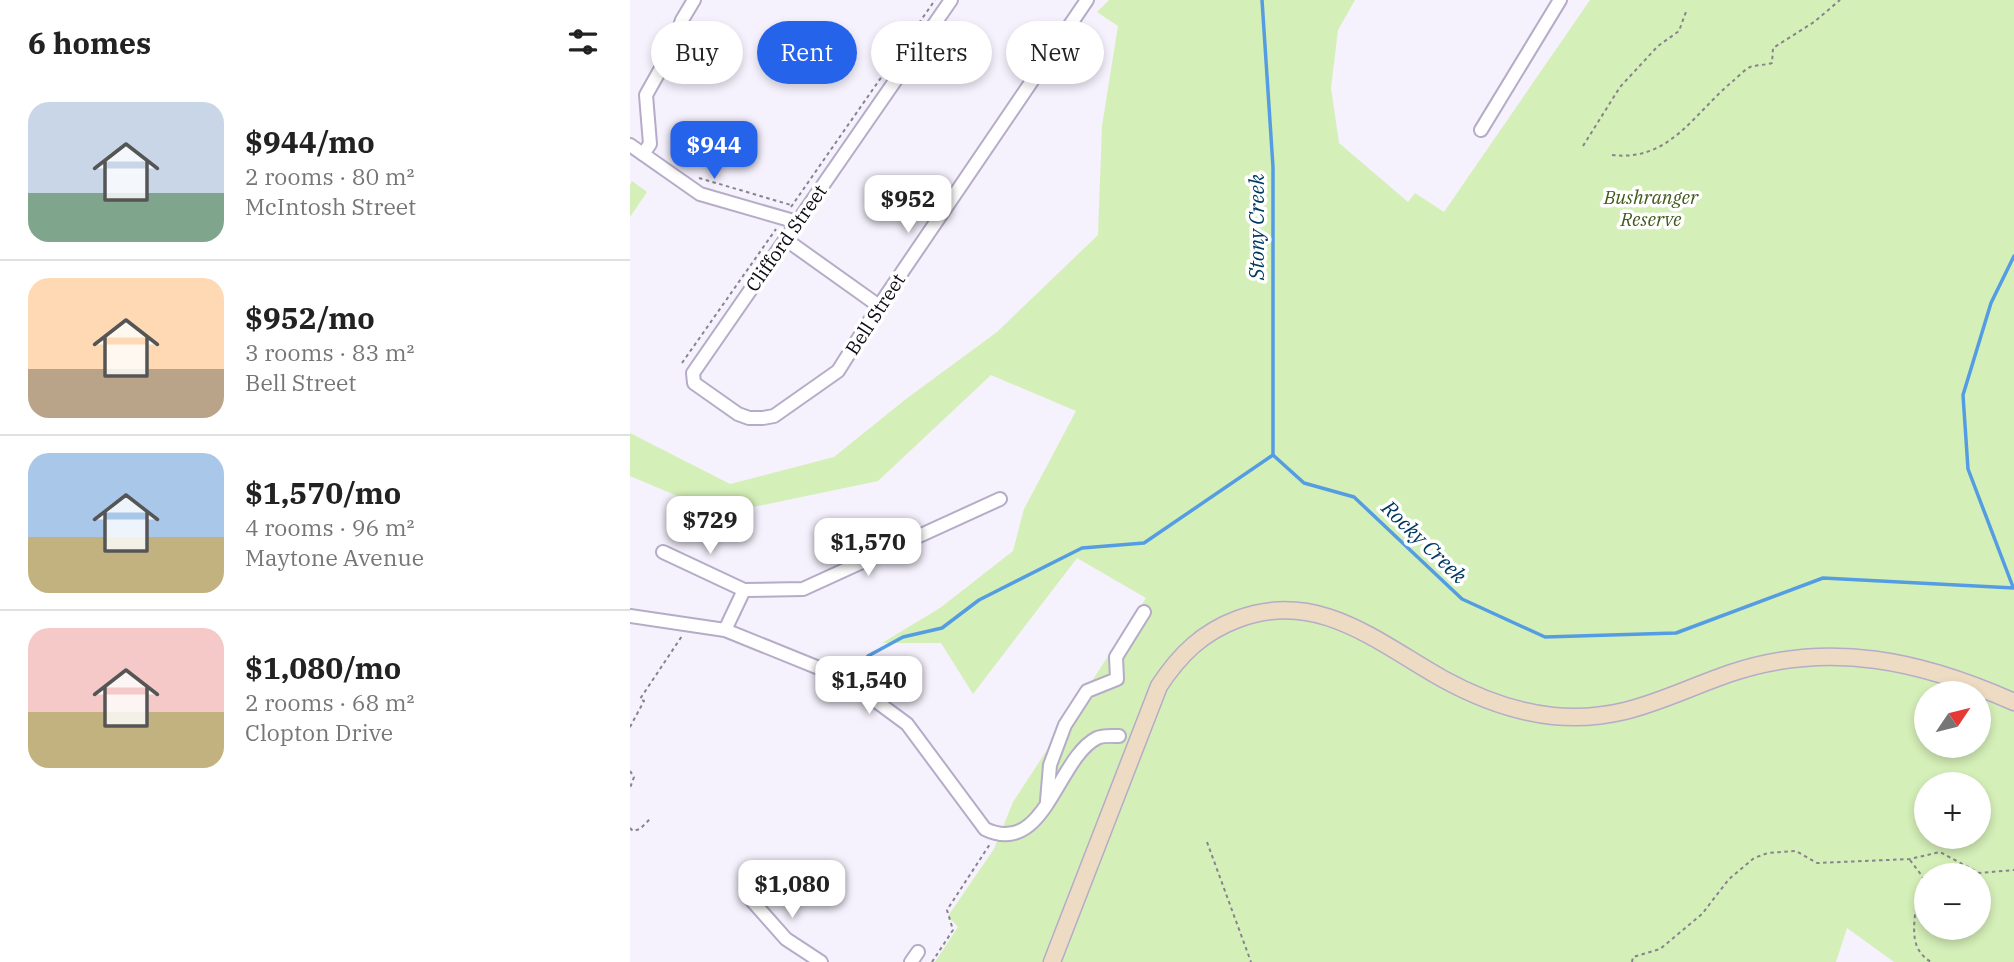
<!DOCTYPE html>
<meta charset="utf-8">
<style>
:root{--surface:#fff;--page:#f6f6f6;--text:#222;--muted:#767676;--line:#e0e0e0;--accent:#2563eb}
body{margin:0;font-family:"IBM Plex Serif",serif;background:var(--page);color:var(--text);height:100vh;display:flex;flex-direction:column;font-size:26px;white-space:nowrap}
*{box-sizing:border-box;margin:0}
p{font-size:23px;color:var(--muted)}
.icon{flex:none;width:38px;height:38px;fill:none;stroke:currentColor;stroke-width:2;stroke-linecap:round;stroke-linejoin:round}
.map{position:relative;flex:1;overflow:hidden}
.side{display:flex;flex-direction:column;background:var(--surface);width:630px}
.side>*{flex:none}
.banner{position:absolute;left:21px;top:21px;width:665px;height:63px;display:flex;gap:14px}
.needle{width:46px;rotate:55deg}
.controls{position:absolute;left:1284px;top:681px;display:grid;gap:14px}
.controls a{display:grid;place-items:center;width:77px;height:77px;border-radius:50%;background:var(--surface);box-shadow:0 4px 10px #0003;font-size:35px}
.price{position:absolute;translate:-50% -60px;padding:0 16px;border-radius:14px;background:#fff;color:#222;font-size:23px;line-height:46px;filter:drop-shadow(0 2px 4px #0008)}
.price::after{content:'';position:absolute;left:50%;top:42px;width:21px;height:16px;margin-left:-10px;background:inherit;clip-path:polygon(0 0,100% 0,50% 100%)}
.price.on{background:var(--accent);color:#fff}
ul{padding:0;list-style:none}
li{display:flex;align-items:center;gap:21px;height:175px;padding:0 28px}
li+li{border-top:2px solid var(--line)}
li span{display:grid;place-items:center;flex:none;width:196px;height:140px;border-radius:21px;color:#555}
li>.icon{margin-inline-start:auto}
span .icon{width:84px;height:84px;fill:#fffc;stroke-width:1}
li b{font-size:30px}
h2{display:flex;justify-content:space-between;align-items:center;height:84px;padding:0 28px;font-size:30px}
.pill{padding:0 24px;border-radius:32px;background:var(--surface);box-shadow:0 4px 10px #0003;font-size:24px;line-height:63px}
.pill.on{background:var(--accent);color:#fff}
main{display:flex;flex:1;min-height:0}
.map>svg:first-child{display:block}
.green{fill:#d5efb8;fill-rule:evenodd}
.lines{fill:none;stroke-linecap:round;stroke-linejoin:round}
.stream{stroke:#549de2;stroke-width:3.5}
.minor-casing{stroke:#b5acc8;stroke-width:16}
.secondary-casing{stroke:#b5acc8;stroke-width:19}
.path{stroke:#87838f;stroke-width:2;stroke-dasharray:3.5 3.5;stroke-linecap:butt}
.minor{stroke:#fff;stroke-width:12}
.secondary{stroke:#eedbc3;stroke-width:16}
.labels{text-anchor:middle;stroke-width:7;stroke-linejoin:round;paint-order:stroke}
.park-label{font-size:19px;font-style:italic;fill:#425a1b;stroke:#fff}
.street-label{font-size:19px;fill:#0d0a14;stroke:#fff}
.water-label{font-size:21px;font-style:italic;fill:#003864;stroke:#fff}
</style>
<main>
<section class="side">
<h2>6 homes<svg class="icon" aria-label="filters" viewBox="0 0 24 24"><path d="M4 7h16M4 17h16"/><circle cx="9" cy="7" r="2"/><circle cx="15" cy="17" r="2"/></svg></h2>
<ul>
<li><span style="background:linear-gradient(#c9d6e8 65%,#7fa58c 0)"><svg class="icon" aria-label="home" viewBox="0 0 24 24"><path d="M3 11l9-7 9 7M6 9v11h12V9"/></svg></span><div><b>$944/mo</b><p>2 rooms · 80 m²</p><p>McIntosh Street</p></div></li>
<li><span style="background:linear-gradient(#ffd9b3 65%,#b9a48a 0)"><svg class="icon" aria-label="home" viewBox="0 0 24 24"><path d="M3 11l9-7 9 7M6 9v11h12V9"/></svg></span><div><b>$952/mo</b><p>3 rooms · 83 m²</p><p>Bell Street</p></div></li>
<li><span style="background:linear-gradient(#a9c7e8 60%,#c2b280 0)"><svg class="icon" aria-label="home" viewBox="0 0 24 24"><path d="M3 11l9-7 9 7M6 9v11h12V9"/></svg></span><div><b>$1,570/mo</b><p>4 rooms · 96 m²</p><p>Maytone Avenue</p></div></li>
<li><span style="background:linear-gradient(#f6c9c9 60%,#c2b280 0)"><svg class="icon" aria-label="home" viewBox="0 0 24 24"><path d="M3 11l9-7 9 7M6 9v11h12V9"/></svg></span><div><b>$1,080/mo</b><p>2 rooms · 68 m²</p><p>Clopton Drive</p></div></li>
</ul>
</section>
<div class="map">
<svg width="1384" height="962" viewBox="0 0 1384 962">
<rect width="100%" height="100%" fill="#f5f1fd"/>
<g class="green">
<path d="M479 0H725L708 30 701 88 709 143 778 202 785 193 814 212 960 0H1384V962H1264L1217 928 1206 962H305L328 927 318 916 364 849 383 802 516 598 447 558 343 694 311 643H252L310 608 383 551 394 509 446 411 361 375 248 481 90 514 0 476V433L100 484 204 457 276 399 367 332 468 235 472 126 488 26 467 12ZM1297 693H1349V746H1297ZM1297 784H1349V836H1297ZM1297 875H1349V928H1297Z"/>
<polygon points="2,181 17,192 0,217 0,185"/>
</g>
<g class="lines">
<g class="stream">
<polyline points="632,0 643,167 643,455"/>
<polyline points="1383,587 1338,469 1333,395 1361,303 1384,256"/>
<polyline points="238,656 273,637 312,628 349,600 452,548 514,543 643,455 674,483 724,497 832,599 915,637 1046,633 1193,578 1384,588"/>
</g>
<g class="minor-casing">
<g id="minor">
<polyline points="321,0 63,373 64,383 108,414 119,418 133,418 144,416 208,371 249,306 457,0"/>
<polyline points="851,130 930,0"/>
<polyline points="0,145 70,194 167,222"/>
<polyline points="13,154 20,144 16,95 43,47 52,20 64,0"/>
<polyline points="155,239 249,306"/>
<polyline points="33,552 114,590"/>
<path d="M0 616 95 630 216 679 277 724 355 829C415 858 427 758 467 738 473 735 482 736 489 736"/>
<polyline points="95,630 114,590 173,589 370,499"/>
<polyline points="417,801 420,765 435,725 457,691 487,679 486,657 514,612"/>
<polyline points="117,895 156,939 191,962"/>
<polyline points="281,962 288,952"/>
</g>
</g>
<g class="secondary-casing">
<path id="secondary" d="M422 962 529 686C550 654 573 632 608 619 688 589 747 642 813 679 846 697 885 712 923 716 994 723 1037 695 1101 673 1200 640 1292 661 1384 702"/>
</g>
<g class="path">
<polyline points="953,146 990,87 1028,46 1049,31 1057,9"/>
<path d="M982 155C1040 162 1064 113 1103 81 1108 77 1114 70 1120 67 1127 65 1135 65 1142 63L1143 48 1184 22 1210 0"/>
<polyline points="69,178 161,205"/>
<polyline points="161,207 305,0"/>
<polyline points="52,363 146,229"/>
<polyline points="0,727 14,701 10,699 52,636"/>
<polyline points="0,771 4,777 0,788"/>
<polyline points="0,828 3,831 10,829 20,819"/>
<polyline points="577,842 621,962"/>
<polyline points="1280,860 1292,876 1297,888"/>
<path d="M1297 907 1285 915C1283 935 1283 951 1301 962"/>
<polyline points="302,962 323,930 317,910 360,844"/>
<polyline points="1002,962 1003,957 1030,949 1072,914 1099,879 1124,858 1138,853 1166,851 1187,863 1280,859 1310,852 1349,873 1384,870"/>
</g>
<use href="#minor" class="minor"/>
<use href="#secondary" class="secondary"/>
</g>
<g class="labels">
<g class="park-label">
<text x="1021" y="204">Bushranger<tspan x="1021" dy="22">Reserve</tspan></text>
</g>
<g class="street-label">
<text transform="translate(156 238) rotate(-55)" y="7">Clifford Street</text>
<text transform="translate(245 314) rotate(-57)" y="7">Bell Street</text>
</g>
<g class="water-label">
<text transform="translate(627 227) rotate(-90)" y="7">Stony Creek</text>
<text transform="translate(794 542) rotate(44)" y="7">Rocky Creek</text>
</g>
</g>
</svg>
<div class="controls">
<a><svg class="needle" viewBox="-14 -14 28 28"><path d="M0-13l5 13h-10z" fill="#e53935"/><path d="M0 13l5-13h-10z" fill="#767676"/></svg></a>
<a>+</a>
<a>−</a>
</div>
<b class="price on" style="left:84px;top:181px">$944</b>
<b class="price" style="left:278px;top:235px">$952</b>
<b class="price" style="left:80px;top:556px">$729</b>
<b class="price" style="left:238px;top:578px">$1,570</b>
<b class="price" style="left:239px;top:716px">$1,540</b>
<b class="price" style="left:162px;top:920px">$1,080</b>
<div class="banner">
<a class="pill">Buy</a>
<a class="pill on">Rent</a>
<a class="pill">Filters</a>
<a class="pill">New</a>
</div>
</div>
</main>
